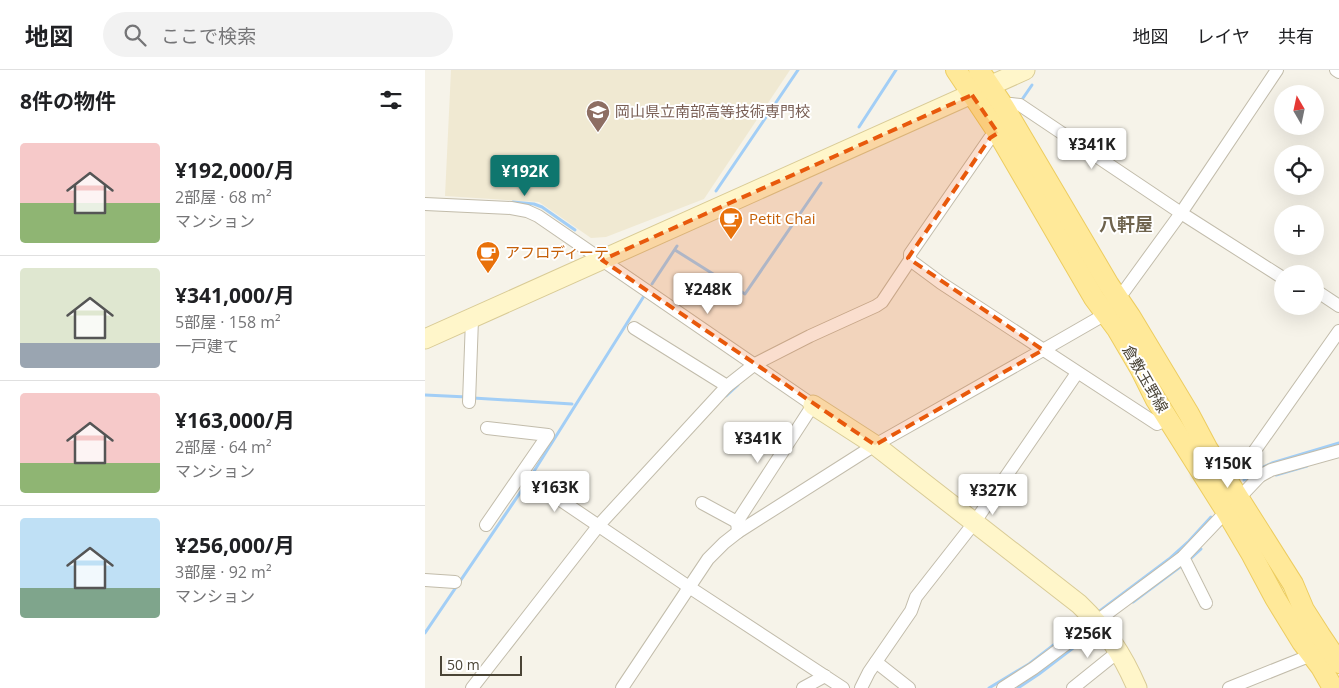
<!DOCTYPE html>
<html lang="ja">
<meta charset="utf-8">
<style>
:root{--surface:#fff;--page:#f2f2f2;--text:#202124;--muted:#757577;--line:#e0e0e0;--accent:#0f766e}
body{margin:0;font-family:"Open Sans","Noto Sans JP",sans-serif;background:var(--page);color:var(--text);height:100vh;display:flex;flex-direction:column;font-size:19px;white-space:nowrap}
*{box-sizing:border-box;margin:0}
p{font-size:16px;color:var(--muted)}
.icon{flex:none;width:28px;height:28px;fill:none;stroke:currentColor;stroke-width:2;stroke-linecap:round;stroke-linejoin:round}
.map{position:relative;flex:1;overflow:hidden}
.details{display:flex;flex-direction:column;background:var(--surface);width:425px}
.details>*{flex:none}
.needle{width:32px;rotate:351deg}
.controls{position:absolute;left:849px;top:15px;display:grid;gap:10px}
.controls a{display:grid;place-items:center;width:50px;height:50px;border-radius:50%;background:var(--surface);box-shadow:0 5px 20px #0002;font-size:25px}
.scale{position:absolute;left:15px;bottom:12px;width:82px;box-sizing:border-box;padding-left:5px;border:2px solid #4a4436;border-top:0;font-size:14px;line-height:18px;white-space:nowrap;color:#4a4436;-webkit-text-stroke:4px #fff;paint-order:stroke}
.price{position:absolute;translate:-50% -42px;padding:0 11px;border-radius:5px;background:#fff;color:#222;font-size:16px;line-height:32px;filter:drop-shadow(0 1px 2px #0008)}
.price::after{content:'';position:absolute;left:50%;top:30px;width:15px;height:11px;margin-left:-8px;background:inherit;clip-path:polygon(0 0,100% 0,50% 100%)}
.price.active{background:var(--accent);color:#fff}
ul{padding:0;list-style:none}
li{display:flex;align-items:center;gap:15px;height:125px;padding:0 20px}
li+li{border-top:1px solid var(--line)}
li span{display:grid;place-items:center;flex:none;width:140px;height:100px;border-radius:5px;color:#555}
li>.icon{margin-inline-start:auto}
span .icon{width:60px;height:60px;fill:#fffc;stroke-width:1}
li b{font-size:21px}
h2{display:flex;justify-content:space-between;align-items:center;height:60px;padding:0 20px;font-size:21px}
header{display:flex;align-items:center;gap:30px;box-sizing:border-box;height:70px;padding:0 25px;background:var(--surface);border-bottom:1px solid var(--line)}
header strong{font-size:24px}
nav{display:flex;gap:28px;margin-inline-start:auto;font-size:18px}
.search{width:350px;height:45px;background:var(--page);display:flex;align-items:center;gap:12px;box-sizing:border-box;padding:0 18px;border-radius:28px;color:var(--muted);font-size:19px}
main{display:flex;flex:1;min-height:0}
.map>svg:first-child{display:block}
.education{fill:#f0e9d2}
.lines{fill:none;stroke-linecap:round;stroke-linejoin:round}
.stream{stroke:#a2cef6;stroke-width:3}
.street-casing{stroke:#c2bcab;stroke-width:14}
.secondary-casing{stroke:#d9cb96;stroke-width:21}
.primary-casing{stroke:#edcd60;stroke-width:22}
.street{stroke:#fff;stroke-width:12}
.secondary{stroke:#fff6ca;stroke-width:19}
.primary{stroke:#ffe999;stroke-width:20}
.marked{fill:#e8590c;fill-opacity:0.2;stroke:#e8590c;stroke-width:4;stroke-dasharray:10 6;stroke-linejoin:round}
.labels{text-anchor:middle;stroke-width:4;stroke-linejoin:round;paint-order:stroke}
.education-label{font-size:15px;fill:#785e54;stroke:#fff;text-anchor:start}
.food-label{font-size:15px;fill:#c56008;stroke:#fff;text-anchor:start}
.street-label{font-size:15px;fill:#4a4436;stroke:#fff}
.quarter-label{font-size:18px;font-weight:bold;fill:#6e634d;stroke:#fff}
</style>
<header>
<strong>地図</strong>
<div class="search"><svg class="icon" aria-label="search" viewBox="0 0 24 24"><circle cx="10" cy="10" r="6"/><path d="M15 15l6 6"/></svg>ここで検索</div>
<nav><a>地図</a><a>レイヤ</a><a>共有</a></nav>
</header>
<main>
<section class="details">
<h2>8件の物件<svg class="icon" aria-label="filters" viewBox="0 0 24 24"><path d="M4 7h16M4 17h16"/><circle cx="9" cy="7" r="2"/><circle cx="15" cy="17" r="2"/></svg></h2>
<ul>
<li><span style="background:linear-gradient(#f6c9c9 60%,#8fb573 0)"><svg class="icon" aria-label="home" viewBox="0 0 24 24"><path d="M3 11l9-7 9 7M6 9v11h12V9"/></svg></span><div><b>¥192,000/月</b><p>2部屋 · 68 m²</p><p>マンション</p></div></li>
<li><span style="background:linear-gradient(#dfe7d0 75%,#9aa5b1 0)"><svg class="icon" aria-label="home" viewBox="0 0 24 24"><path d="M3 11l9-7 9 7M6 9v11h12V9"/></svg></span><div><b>¥341,000/月</b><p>5部屋 · 158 m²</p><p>一戸建て</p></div></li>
<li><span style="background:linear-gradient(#f6c9c9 70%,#8fb573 0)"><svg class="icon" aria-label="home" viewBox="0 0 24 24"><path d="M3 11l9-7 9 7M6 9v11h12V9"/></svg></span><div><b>¥163,000/月</b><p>2部屋 · 64 m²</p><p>マンション</p></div></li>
<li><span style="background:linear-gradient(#bfe0f5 70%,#7fa58c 0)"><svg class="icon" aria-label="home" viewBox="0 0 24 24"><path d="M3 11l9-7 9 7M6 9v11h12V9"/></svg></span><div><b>¥256,000/月</b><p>3部屋 · 92 m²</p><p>マンション</p></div></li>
</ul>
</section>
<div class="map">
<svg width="914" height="618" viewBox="0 0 914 618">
<rect width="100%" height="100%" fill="#f6f3e9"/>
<polygon class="education" points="26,0 365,0 279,129 181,167 166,168 114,132 20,126"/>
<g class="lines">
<g class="stream">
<polyline points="596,31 607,15"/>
<polyline points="434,57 471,0"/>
<polyline points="291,121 373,0"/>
<polyline points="88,132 109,134 117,137 150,160"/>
<polyline points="250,180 320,224 396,113"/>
<polyline points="227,214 252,176"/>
<polyline points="0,325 42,327"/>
<polyline points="301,326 313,315"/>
<polyline points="48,328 147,334"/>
<polyline points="834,399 847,393 914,373"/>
<polyline points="851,405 882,396"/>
<polyline points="106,406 219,226"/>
<polyline points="819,410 829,402"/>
<polyline points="764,490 776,479"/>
<polyline points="708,532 759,494"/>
<polyline points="672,543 744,489 764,471 786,447"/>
<polyline points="0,563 103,411"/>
<polyline points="564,618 604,594 661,550"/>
<polyline points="593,618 614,604 669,562"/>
</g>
<g class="street-casing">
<g id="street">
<polyline points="911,0 914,2"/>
<polyline points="586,34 595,35 756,143 858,208"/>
<polyline points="0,134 86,138 102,141 113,146 388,335 312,452 313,462"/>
<polyline points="485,190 516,213 732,354 743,349"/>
<polyline points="890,220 914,236"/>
<polyline points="209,258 302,316"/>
<polyline points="44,332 47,249"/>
<polyline points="97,404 264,517 418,618"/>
<path d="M835 406C831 400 824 393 826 386L914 261"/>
<polyline points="277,433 312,452"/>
<polyline points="61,455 123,365 62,358"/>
<polyline points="758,487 781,533"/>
<polyline points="0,510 30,512"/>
<polyline points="451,592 484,618"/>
<polyline points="47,618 174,455 302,316 330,294 385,266 451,236 457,232 485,190 485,184 565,68 573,63"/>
<polyline points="197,618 283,489 299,473 313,462 450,375 618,280 672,249 680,243 700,220 756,143 852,0"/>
<polyline points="378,618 400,606"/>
<polyline points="436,618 444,602 486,541 491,527 549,453 652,303"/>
<polyline points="578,618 609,598 672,551 742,499 758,487 835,406 846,400 914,381"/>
<polyline points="648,618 694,581"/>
<polyline points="804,618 879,588 893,584"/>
</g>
</g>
<g class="secondary-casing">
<g id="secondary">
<polyline points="0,269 600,0"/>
<path d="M388 335 450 375 654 534C681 560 697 583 712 618"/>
</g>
</g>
<g class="primary-casing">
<g id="primary">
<polyline points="531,0 573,63 669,228 692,259 716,300 731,330 801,441 827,485 850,528 877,572 896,597 908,618"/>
<polyline points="554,0 579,37 684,215 705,246 764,344 782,378 868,514 879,540 895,565 914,593"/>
</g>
</g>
<use href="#street" class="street"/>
<use href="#secondary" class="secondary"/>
<use href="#primary" class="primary"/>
</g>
<path class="marked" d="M547 25 573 63 565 68 483 188 618 280 450 375 177 190Z"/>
<defs>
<g id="university-pin" transform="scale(1.25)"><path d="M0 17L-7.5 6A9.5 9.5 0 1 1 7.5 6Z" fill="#8d6e63" stroke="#fff"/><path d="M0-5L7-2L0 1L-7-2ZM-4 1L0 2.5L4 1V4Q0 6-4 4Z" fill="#fff"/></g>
<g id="cafe-pin" transform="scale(1.25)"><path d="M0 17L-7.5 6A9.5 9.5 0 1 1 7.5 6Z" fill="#e8710a" stroke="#fff"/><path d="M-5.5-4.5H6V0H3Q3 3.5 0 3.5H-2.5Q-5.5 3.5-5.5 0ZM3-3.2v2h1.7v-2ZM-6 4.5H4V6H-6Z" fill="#fff"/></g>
</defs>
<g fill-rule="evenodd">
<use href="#university-pin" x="173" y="42"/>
<use href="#cafe-pin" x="306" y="149"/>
<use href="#cafe-pin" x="63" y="183"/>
</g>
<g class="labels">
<g class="education-label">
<text x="190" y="47">岡山県立南部高等技術専門校</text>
</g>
<g class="food-label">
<text x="324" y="154">Petit Chai</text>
<text x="80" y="188">アフロディーテ</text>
</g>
<g class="street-label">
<text transform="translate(720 309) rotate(60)" y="5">倉敷玉野線</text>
</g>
<g class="quarter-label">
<text x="701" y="161">八軒屋</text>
</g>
</g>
</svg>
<div class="controls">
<a><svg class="needle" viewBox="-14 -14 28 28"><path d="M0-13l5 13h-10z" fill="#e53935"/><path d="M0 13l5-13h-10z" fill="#757577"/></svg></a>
<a><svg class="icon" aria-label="locate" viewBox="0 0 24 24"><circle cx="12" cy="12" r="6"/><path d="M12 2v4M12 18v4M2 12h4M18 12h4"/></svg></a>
<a>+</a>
<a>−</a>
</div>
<div class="scale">50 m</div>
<b class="price" style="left:667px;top:100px">¥341K</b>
<b class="price active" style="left:100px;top:127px">¥192K</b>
<b class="price" style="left:283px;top:245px">¥248K</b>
<b class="price" style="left:333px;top:394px">¥341K</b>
<b class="price" style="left:803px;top:419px">¥150K</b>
<b class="price" style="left:130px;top:443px">¥163K</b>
<b class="price" style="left:568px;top:446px">¥327K</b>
<b class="price" style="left:663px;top:589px">¥256K</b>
</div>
</main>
